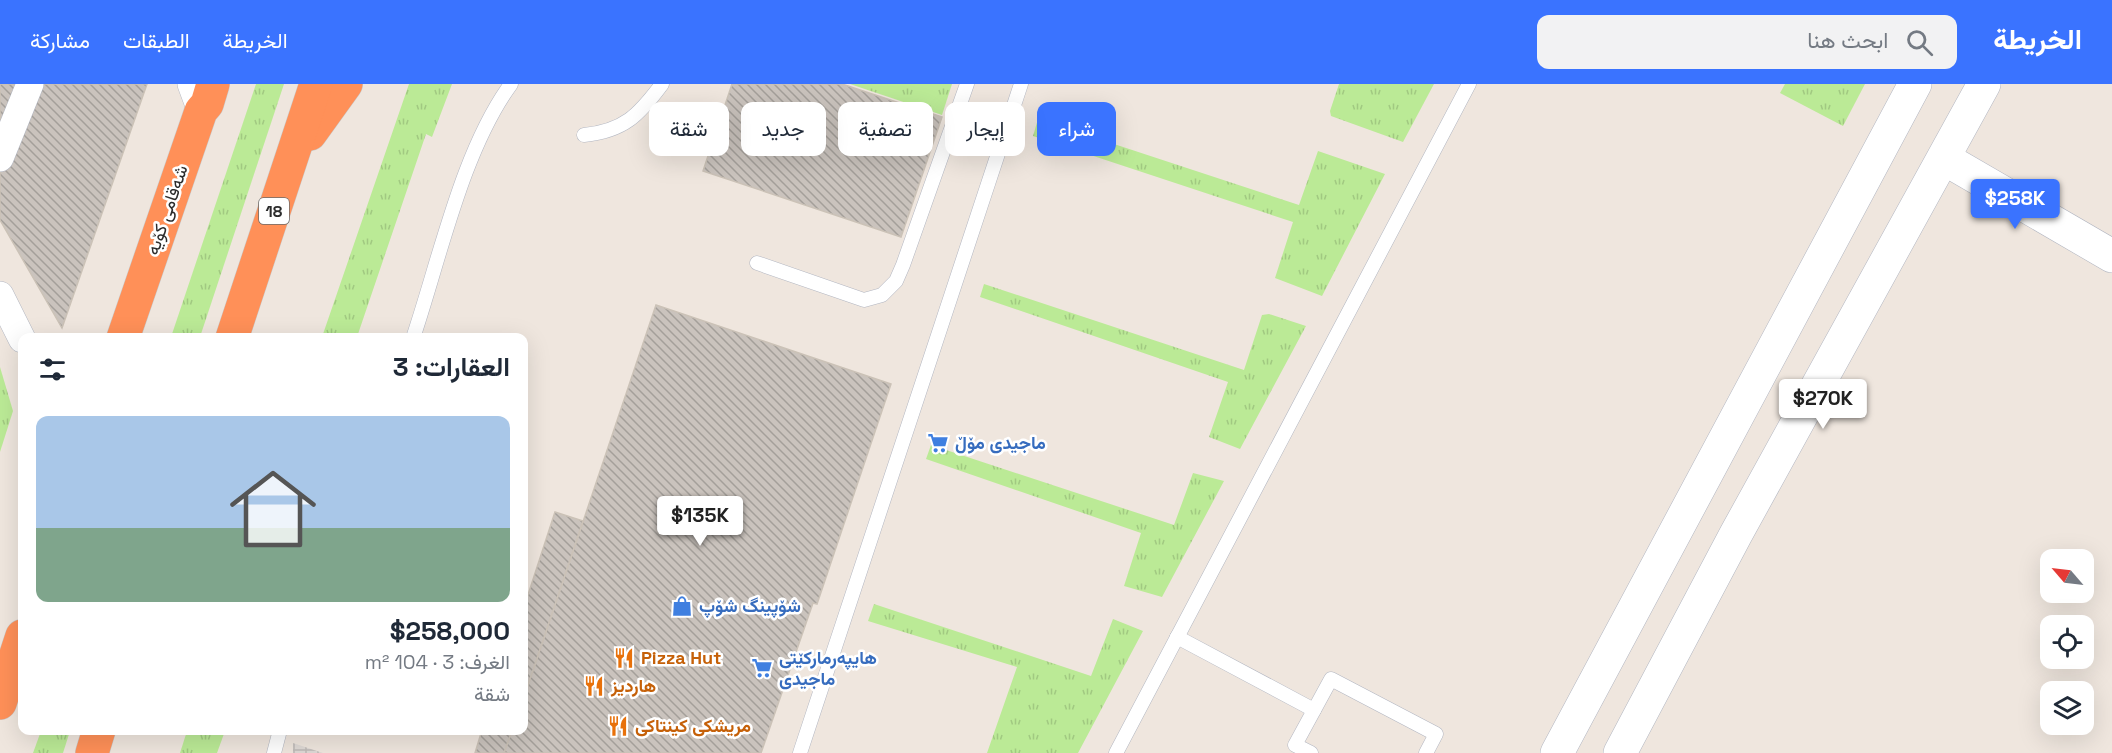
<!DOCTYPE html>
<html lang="ar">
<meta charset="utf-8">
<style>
:root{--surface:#fff;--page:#f2f2f3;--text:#1f2937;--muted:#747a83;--accent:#3a73ff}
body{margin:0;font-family:"Space Grotesk",Vazirmatn,sans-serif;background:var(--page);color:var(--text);direction:rtl;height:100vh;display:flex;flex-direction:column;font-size:22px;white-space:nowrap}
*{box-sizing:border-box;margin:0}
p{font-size:20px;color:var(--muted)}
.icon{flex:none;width:33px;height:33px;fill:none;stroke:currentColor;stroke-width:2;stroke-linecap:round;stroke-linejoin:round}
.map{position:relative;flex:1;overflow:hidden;direction:ltr}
.drawer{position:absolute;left:18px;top:249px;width:510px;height:402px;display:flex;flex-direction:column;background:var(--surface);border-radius:12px;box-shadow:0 6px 24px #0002;direction:rtl}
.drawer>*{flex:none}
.guide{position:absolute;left:546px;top:18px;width:570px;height:54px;direction:rtl;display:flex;gap:12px}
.needle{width:39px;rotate:298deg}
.controls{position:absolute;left:2040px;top:465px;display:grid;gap:12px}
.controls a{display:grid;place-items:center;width:54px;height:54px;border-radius:12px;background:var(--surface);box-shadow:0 6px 24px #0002;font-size:30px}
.price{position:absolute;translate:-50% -51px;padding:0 14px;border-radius:6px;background:#fff;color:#222;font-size:20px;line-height:39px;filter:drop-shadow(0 2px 3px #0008)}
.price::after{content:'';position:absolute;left:50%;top:36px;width:18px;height:14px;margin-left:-9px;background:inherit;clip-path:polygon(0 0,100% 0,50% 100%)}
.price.active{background:var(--accent);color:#fff}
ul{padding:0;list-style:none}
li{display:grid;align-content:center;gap:12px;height:318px;padding:0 18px}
li span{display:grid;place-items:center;height:186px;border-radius:12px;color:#555}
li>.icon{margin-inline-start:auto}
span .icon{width:108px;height:108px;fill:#fffc;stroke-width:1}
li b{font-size:26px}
h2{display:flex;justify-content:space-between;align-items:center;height:72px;padding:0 18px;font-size:26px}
.tag{padding:0 21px;border-radius:12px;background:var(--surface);box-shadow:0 6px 24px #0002;font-size:21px;line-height:54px}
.tag.active{background:var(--accent);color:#fff}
header{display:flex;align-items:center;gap:36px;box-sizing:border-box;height:84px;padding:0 30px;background:var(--accent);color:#fff}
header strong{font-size:28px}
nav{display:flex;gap:33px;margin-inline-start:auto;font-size:21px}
.search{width:420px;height:54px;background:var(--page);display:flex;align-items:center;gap:15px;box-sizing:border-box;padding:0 21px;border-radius:12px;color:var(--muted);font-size:22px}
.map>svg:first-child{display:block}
.grass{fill:url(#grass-tufts)}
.plaza{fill:url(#plaza-grid)}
.building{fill:url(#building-back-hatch);stroke:#cbc2b7;stroke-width:1.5}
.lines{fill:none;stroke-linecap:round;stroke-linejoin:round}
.lane-casing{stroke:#b2b6c1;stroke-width:15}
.street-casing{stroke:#b2b6c1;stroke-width:28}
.secondary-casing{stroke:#b2b6c1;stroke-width:34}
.highway-casing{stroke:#c8c8c8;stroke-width:34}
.lane{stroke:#fff;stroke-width:14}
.street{stroke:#fff;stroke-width:27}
.secondary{stroke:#fff;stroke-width:33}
.highway{stroke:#ff9058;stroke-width:33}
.labels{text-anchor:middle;stroke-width:5;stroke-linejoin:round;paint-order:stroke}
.shield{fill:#fff;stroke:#6b6b6b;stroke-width:1.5}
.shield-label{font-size:16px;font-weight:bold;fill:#2c2c2c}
.street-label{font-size:18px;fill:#2c2c2c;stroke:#fff}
.shop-label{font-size:18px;font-weight:bold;fill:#366cbe;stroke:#fff;text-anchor:start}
.food-label{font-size:18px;font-weight:bold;fill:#c56008;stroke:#fff;text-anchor:start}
</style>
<header>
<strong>الخريطة</strong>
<div class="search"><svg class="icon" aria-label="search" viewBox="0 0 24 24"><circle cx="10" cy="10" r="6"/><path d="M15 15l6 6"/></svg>ابحث هنا</div>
<nav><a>الخريطة</a><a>الطبقات</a><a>مشاركة</a></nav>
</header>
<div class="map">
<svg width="2112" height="669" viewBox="0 0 2112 669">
<defs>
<pattern id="grass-tufts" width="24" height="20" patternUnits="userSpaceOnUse" patternTransform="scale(1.5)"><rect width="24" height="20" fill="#bbea96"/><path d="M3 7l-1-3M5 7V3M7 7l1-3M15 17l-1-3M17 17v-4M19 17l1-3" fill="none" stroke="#a1c981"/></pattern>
<pattern id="plaza-grid" width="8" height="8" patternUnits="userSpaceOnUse" patternTransform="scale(1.5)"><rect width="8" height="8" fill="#ded9d5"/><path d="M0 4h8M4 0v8" fill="none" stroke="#bfbab7"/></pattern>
<pattern id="building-back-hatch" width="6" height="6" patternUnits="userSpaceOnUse" patternTransform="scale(1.5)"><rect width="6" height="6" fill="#cac3bd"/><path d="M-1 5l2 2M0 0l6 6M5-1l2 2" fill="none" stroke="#a49f9a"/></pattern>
</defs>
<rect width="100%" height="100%" fill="#efe6de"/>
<g class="grass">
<polygon points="256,0 284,0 200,253 171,253"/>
<polygon points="409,0 452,0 432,53 426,50 357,253 322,253"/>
<polygon points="850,0 952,0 942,31"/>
<polygon points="1339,0 1434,0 1403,58 1331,32 1330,27"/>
<polygon points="1785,0 1865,0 1843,42 1780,9"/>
<polygon points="1038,35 1299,121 1318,67 1385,90 1322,212 1275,194 1293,138 1033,52"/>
<polygon points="984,200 1244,286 1262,231 1269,230 1306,242 1240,365 1209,353 1228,298 980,213"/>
<polygon points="0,283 13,327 0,368"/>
<polygon points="931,361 1174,441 1193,389 1224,397 1162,513 1124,502 1141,449 926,375"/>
<polygon points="874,520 1091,592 1113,535 1143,547 1078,669 987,669 1017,583 868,537"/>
<polygon points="41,647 70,647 63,669 33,669"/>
<polygon points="187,647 225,647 217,669 180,669"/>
</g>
<polygon class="plaza" points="293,659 323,669 293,669"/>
<g class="building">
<polygon points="0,0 147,0 62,244 0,136"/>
<polygon points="732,0 842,0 942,33 901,153 703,87"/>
<polygon points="656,221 891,300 817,520 813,519 761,669 504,669 512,646 524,646 524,613"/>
<polygon points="555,428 583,437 524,613 524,523"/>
<polygon points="482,646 512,646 504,669 475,669"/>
</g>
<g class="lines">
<g class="lane-casing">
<g id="lane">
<path d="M584 51C624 47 639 31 662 0"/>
<polyline points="757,179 864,216 882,211 896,197 903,181 967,0"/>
<path d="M413 254C440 174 462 67 511 0"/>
<polyline points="1177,553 1314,626"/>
<polyline points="274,669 280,646"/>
<polyline points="800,669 1021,0"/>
<polyline points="1116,669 1469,0"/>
<polyline points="1311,669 1295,661 1331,595 1436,650 1426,669"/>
</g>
</g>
<g class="street-casing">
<g id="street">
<polyline points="191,0 201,27"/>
<polyline points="0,74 30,0"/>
<polyline points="0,211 22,255"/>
</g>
</g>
<g class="secondary-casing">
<g id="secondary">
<polyline points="1945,75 2112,172"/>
<polyline points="1557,669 1915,0"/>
<polyline points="1620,669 1736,450 1984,0"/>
</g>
</g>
<g class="highway-casing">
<g id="highway">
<polyline points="310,50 346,0"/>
<polyline points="123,254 201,27 207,20 213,0"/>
<polyline points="232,254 316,0"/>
<polyline points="0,619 22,552"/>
<polyline points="92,669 99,646"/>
</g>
</g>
<use href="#lane" class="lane"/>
<use href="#street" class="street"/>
<use href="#secondary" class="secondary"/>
<use href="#highway" class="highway"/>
</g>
<defs>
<g id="supermarket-bare" transform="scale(1.62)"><path d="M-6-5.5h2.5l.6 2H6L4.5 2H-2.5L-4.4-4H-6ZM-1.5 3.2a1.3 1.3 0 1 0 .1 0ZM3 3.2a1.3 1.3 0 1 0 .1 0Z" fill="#3f7fe0" stroke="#fff" stroke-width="2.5" paint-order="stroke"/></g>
<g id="shop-bare" transform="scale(1.62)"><path d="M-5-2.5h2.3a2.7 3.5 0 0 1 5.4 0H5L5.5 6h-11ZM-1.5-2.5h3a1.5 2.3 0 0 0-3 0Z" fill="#3f7fe0" stroke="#fff" stroke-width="2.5" paint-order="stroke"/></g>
<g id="restaurant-bare" transform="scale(1.62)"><path d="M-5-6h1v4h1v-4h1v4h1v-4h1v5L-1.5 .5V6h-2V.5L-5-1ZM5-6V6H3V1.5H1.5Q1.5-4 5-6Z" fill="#e8710a" stroke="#fff" stroke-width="2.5" paint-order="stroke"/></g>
</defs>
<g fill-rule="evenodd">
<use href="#supermarket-bare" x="938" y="359"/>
<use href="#shop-bare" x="682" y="522"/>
<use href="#restaurant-bare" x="624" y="574"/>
<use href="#supermarket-bare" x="762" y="584"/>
<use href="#restaurant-bare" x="594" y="602"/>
<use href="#restaurant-bare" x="618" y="642"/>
</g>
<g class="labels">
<rect class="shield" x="259" y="114" width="30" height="26" rx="4.5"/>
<g class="shield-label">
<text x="274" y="133">18</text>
</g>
<g class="street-label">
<text transform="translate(167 126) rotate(-71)" y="6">شەقامی کۆیە</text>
</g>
<g class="shop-label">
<text x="955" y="365">ماجیدی مۆڵ</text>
<text x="699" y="528">شۆپینگ شۆپ</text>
<text x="779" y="580">هایپەرمارکێتی<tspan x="779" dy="21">ماجیدی</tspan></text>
</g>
<g class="food-label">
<text x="641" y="580">Pizza Hut</text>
<text x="611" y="608">هاردیز</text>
<text x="635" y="648">مریشکی کینتاکی</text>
</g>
</g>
</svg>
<div class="controls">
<a><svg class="needle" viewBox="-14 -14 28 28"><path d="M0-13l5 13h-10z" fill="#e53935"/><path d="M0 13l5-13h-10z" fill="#747a83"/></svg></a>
<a><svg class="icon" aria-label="locate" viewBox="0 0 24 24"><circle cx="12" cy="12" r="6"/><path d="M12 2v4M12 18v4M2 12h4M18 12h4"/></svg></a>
<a><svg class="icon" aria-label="layers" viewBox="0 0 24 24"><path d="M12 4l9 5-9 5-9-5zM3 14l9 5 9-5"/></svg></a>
</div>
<b class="price active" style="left:2015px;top:146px">$258K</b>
<b class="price" style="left:1823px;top:346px">$270K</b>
<b class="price" style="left:700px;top:463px">$135K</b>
<div class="guide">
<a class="tag active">شراء</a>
<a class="tag">إيجار</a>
<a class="tag">تصفية</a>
<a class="tag">جديد</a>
<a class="tag">شقة</a>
</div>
<section class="drawer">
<h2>العقارات: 3<svg class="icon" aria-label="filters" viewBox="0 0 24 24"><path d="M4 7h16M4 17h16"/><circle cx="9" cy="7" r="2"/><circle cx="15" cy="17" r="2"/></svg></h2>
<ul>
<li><span style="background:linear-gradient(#a9c7e8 60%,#7fa58c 0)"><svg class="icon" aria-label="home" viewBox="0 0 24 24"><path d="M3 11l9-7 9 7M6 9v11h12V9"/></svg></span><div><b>$258,000</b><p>الغرف: 3 · 104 m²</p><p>شقة</p></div></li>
</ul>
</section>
</div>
